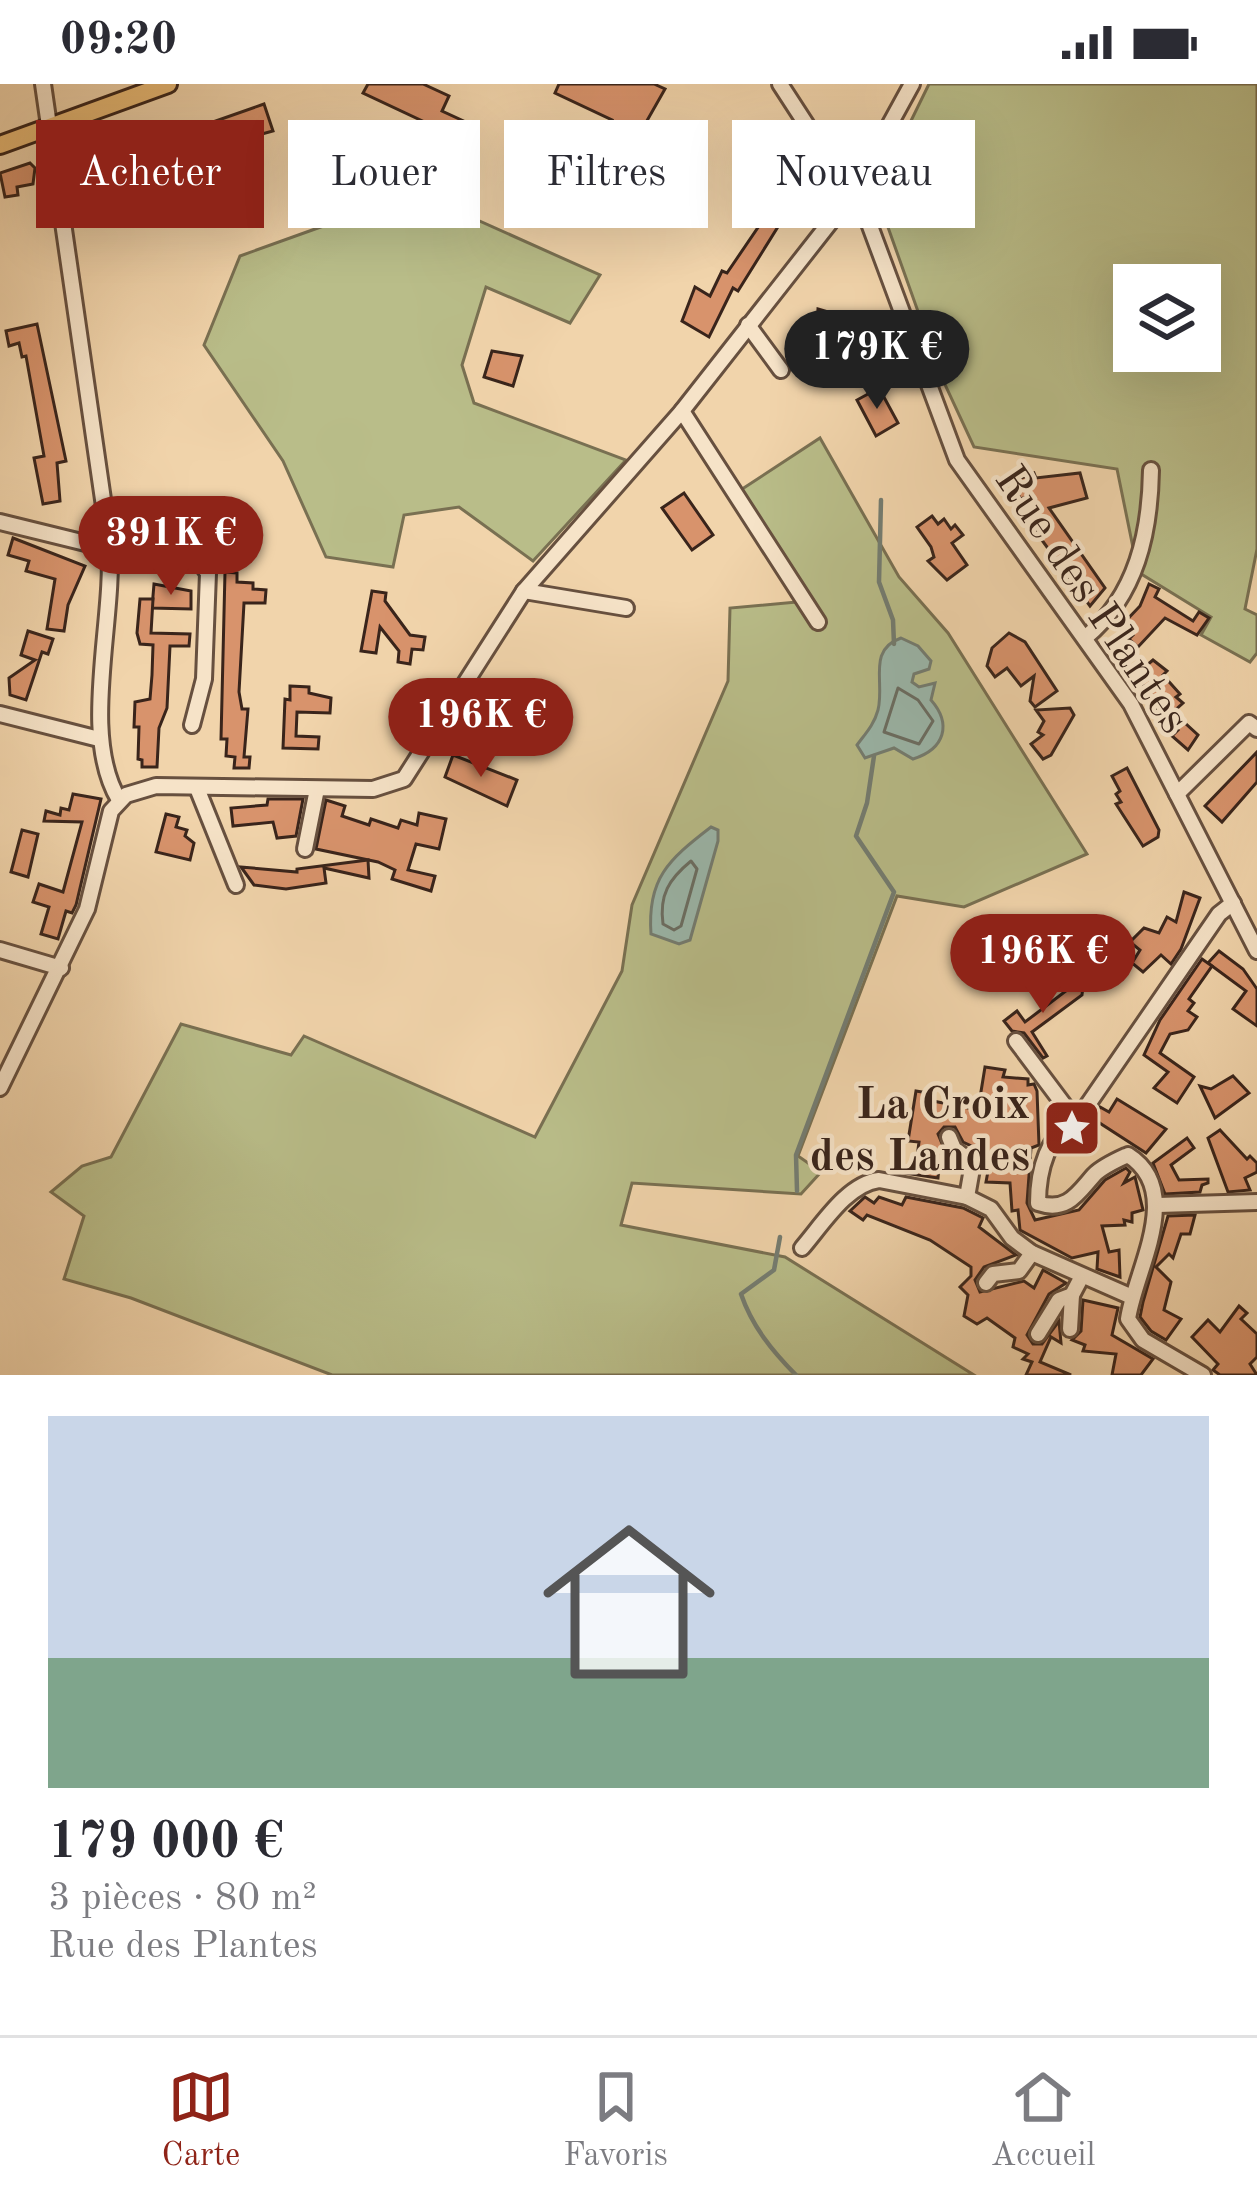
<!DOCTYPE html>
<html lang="fr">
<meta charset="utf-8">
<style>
:root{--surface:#fff;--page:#f7f7f7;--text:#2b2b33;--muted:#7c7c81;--line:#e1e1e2;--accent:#8f2418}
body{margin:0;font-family:"Old Standard TT",serif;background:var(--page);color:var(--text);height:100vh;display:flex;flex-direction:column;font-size:45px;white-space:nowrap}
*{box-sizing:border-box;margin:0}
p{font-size:39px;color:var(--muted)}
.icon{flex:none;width:66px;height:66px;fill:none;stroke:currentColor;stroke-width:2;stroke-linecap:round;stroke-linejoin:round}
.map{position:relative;height:1291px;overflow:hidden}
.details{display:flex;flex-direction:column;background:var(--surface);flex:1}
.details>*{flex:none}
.banner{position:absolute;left:36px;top:36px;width:1185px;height:108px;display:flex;gap:24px}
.tools{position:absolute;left:1113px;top:180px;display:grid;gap:24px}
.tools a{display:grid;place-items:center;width:108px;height:108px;border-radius:0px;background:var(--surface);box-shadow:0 12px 48px #0002;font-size:60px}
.price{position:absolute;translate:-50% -102px;padding:0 27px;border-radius:42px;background:var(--accent);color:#fff;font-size:39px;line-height:78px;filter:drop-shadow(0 3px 6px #0008)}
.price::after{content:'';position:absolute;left:50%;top:72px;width:36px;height:27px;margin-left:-18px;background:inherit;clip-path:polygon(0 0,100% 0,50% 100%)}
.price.selected{background:#222;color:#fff}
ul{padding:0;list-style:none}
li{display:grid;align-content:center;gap:24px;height:636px;padding:0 48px}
li span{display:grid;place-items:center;height:372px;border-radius:0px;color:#555}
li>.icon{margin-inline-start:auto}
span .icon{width:216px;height:216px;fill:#fffc;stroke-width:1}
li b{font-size:51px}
.tag{padding:0 42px;border-radius:0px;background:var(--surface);box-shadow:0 12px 48px #0002;font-size:42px;line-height:108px}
.tag.selected{background:var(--accent);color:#fff}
.status{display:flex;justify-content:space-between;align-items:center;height:84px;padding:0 60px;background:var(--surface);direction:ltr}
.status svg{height:33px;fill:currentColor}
.tabs{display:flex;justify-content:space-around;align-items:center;height:168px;border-top:3px solid var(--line);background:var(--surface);font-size:33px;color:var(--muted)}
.tabs a{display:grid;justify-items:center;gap:6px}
.tabs .selected{color:var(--accent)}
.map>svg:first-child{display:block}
.green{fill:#b9bd89;stroke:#797052;stroke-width:3;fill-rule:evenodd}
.water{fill:#9bb8ac;stroke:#747d72;stroke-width:3}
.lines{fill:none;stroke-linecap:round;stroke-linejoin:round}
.shore{stroke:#6a6e64;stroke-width:3}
.stream{stroke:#747d72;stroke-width:4.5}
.building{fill:#d8936c;stroke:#39241b;stroke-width:3}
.minor-casing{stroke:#67503f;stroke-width:20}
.major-casing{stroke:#39241b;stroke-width:22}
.minor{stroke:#f6e3c8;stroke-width:14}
.major{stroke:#e8ba76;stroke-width:16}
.labels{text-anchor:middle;stroke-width:9;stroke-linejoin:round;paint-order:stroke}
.street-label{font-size:45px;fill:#39241b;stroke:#f6e3c8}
.poi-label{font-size:45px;font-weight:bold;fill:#39241b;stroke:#f6e3c8;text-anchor:end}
</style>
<div class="status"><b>09:20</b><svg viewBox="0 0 49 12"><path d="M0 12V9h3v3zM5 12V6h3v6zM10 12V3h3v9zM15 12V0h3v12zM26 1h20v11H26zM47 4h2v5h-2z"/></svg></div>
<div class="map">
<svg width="1257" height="1291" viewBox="0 0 1257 1291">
<rect width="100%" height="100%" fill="#f1d4ab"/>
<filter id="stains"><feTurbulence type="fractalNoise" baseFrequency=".00167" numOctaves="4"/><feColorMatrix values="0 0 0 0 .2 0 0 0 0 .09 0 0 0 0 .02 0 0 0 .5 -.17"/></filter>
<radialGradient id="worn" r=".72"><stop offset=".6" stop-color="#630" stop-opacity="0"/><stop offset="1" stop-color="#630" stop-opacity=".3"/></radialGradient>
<g class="green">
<path d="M929 0H1257V465L1245 525 1257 531V569L1250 578 1201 551 1211 533 1138 488 1117 385 974 363 941 292 879 118 878 104ZM1134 201H1200V267H1134Z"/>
<polygon points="342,78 395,85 455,126 600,191 570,239 486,203 462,281 474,319 626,376 533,477 459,423 404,431 393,483 326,473 283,377 204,261 240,172 329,140"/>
<polygon points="820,354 899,493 948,549 1087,770 964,823 897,812 798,1072 821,1088 801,1110 632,1099 621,1141 785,1173 974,1291 332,1291 131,1214 64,1195 84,1132 51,1108 82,1082 111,1073 181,940 291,971 304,952 535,1053 622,887 632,821 728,597 730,524 797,518 733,411"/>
</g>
<g class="water">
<path d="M901 554 918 562 931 577 929 585 914 590 912 598 919 603 935 599 931 616C952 640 945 665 913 675L894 664 865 674 857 661C865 650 874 641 878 626 885 598 867 566 901 554Z"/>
<path d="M711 743 718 746V757L690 856 679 860 651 850C647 795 668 776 711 743Z"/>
</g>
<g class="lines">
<g class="shore">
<polygon points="898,604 918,616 933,637 919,660 884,648"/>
<path d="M691 777 697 785 681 842 674 846 663 840C659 811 669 795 691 777Z"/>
</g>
<g class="stream">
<polyline points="881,416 879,498 893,536 894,560"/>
<polyline points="797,1107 796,1071 894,808 856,752 867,719 874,672"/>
<path d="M780 1153 774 1186 741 1210C752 1242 772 1267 796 1291"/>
</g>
</g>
<g class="building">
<polygon points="368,0 423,0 449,12 442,27 470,40 463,56 363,9"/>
<polygon points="559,0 654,0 665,5 636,56 608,43 612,36 555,9"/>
<polygon points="264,20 273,47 236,57 233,49 215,55 210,39"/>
<polygon points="30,79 35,84 33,100 17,103 18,111 5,113 0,89"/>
<polygon points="785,101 799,109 738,207 733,204 709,253 682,237 695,203 710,212 722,187 727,189 763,136 757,133 775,103 782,106"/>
<polygon points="818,225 852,235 850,256 799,249 802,237 817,241"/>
<polygon points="37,240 66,377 57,379 60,417 43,420 34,374 44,372 26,272 22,273 19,259 9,262 6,247"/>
<polygon points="492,267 522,272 513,302 484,293"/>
<polygon points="879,304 898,339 876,352 857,316"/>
<polygon points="1034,389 1036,394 1080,389 1087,414 1049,424 1105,504 1090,522 1036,448 1042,445 1033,432 1039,429 1033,411 1020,415 1014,397"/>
<polygon points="684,409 713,451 692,466 662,424"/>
<polygon points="932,432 938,440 944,435 951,445 955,441 963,451 952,459 967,481 947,496 928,477 934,473 931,463 917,443"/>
<polygon points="13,454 85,482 68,521 64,547 47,545 55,495 26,487 29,477 8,471"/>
<polygon points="225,488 237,489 237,498 253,499 253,505 266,506 265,519 244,519 239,608 242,625 248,625 244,673 250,673 249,684 234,684 235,673 226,672 227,655 221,655"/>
<polygon points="154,500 191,507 191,525 152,524"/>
<polygon points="1149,500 1159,505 1155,513 1193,537 1199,528 1209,534 1197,551 1165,534 1138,563 1129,555 1133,551 1122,541 1140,522"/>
<polygon points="372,507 386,509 385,517 410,551 425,553 423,566 412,565 410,580 398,578 399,567 380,543 376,569 361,567"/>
<polygon points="140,515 153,515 151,549 190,550 189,562 170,562 167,624 159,644 157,683 142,683 142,676 138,675 139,643 134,643 135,618 150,615 152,591 153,561 140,560 137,549"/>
<polygon points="28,547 53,555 48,570 42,568 26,616 10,611 9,594 35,576 21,571"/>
<polygon points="1009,549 1025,558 1057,607 1035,623 1030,617 1034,592 1021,602 1007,584 995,593 987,582 992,564"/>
<polygon points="1153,576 1167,587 1163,591 1180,610 1176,613 1183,619 1173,628 1198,651 1188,666 1172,652 1178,646 1153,621 1157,617 1135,591"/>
<polygon points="290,602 309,603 309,609 331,614 330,629 297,628 296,652 319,653 318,665 283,664 285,615 290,616"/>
<polygon points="1070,624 1074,631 1051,671 1043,675 1031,660 1043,651 1038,648 1044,637 1036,626"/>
<polygon points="1257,668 1257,698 1222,738 1205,722"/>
<polygon points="453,671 517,696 507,722 445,693"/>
<polygon points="1127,684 1159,746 1158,753 1143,762 1116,720 1121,718 1116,710 1120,707 1112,692"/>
<polygon points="73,710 101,715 76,821 72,829 66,827 58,855 41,850 49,823 33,818 39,800 63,808 82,738 44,737 46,727 60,731 61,724 69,726"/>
<polygon points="268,715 303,715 296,752 277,754 273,738 233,742 231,724 267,721"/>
<polygon points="326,716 345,722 342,732 369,741 371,735 398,744 401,736 417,741 419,729 446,735 439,765 416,760 408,786 435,792 431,807 392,795 395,786 378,778 316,765"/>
<polygon points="166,730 179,733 176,743 187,746 185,752 194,759 190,776 156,768"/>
<polygon points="22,746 38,750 28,793 11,788"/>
<polygon points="368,776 369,794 324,784 326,799 286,805 254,801 241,783 297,788 297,785"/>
<polygon points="1184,808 1200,814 1181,865 1171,880 1161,871 1143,888 1132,879 1140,866 1130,858 1144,844 1159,849 1167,833 1176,838"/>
<polygon points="1219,867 1243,885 1257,905 1257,942 1233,925 1246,907 1208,879"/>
<polygon points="1202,875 1212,882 1189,915 1194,919 1188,927 1197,933 1188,946 1170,950 1160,969 1194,993 1177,1019 1154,1004 1168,988 1144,971 1160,936"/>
<polygon points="1075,900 1083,903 1082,911 1032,948 1047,972 1043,974 1024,949 1012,947 1004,937 1017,927 1025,938"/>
<polygon points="985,983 1005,986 1003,993 1028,995 1028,1001 1034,1000 1037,1007 1039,1061 1031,1064 1027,1119 1035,1136 1079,1126 1105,1096 1126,1084 1130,1088 1124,1099 1135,1093 1143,1126 1132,1129 1132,1138 1124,1136 1125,1141 1102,1142 1109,1168 1119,1166 1120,1193 1097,1185 1098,1168 1072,1174 1020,1146 1018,1126 1012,1127 1010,1099 986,1098 991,1071 963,1058 955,1043 944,1043 938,1050 948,1074 947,1083 939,1082 938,1094 898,1088 899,1084 915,1088 919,1058 908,1057 916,1007 934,1010 933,1017 978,1026"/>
<polygon points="1233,992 1249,1009 1215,1034 1200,1002 1211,1005"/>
<polygon points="1117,1015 1166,1045 1146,1069 1092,1034 1100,1023 1109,1028"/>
<polygon points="1220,1046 1247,1075 1250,1072 1257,1079 1257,1088 1245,1094 1250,1106 1228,1108 1208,1054"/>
<polygon points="1187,1054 1194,1064 1171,1081 1179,1096 1208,1095 1208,1099 1202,1101 1200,1108 1165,1110 1153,1079"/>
<polygon points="865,1113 874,1119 879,1113 902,1121 906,1113 963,1124 983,1134 979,1143 1016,1171 984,1183 975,1196 980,1208 1024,1197 1034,1204 1043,1186 1066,1199 1049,1210 1027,1251 1033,1260 1042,1260 1059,1237 1061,1259 1051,1253 1040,1278 1071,1291 1026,1291 1032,1278 1023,1275 1028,1270 1013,1263 1015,1254 987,1234 977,1240 964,1232 968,1211 960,1203 971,1192 971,1183 930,1156 867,1131 863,1136 850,1127"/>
<polygon points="1195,1131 1190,1150 1181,1150 1173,1174 1169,1170 1156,1183 1171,1198 1164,1226 1181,1235 1166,1256 1151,1247 1140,1233 1143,1218 1168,1132"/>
<polygon points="1083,1216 1118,1224 1112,1251 1153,1275 1141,1291 1112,1291 1116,1270 1083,1267 1085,1261 1072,1256 1081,1247"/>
<polygon points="1239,1222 1247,1229 1241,1235 1257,1250 1257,1273 1250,1280 1257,1291 1220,1291 1213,1286 1218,1280 1192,1253 1208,1236 1220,1248"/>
</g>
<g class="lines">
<g class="minor-casing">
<g id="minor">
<path d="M43 0 109 457C116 535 79 649 119 716"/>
<polyline points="780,0 867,134 957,376 1131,620 1257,867"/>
<polyline points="748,241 781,286"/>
<polyline points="682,327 818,538"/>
<polyline points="0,438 110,465 199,477 208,489 204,595 192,641"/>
<polyline points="524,507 626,524"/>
<path d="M1086 553C1137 511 1150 448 1151 386"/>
<polyline points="0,630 99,655"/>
<polyline points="197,704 236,801"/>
<polyline points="1177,710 1249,639 1257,645"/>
<polyline points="305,765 317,705"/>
<polyline points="0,866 61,884"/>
<polyline points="1016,957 1070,1029"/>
<polyline points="0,1004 87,825 111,727 126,711 156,702 373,705 404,695 524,507 682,327 850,113 912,0"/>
<polyline points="949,1053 954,1065 973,1079 967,1113"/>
<polyline points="1158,1121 1257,1118"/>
<path d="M802 1164C822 1141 847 1100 879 1096L967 1113 991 1125 1012 1154 1032 1169 1132 1213"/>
<polyline points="986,1199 993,1190 1019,1187 1032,1169"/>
<polyline points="1070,1245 1072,1211"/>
<polyline points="1038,1250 1059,1216 1072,1211 1082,1192"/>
<path d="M1203 1291 1143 1256 1128 1235C1135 1186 1185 1107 1128 1071 1117 1076 1103 1082 1094 1091 1078 1109 1067 1129 1038 1119 1038 1087 1047 1050 1078 1035L1219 830 1233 819"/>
</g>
</g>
<g class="major-casing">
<polyline id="major" points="0,61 168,0"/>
</g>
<use href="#minor" class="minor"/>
<use href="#major" class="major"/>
</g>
<defs>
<g id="sight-square" transform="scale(3)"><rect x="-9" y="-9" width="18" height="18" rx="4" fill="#8f2418" stroke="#f6e3c8"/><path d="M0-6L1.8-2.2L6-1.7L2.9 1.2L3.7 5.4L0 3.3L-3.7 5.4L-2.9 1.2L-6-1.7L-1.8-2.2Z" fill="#fff"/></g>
</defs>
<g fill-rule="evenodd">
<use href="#sight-square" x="1072" y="1044"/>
</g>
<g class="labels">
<g class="street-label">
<text transform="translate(1094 514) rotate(56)" y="16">Rue des Plantes</text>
</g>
<g class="poi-label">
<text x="1030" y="1034">La Croix<tspan x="1030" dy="52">des Landes</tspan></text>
</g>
</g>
<rect width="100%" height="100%" filter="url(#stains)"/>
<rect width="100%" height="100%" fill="url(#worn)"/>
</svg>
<div class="tools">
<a><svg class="icon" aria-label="layers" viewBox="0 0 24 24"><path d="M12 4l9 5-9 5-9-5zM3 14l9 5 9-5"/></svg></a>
</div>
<b class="price selected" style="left:877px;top:328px">179K €</b>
<b class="price" style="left:171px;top:514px">391K €</b>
<b class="price" style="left:481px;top:696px">196K €</b>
<b class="price" style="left:1043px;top:932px">196K €</b>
<div class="banner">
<a class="tag selected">Acheter</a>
<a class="tag">Louer</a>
<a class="tag">Filtres</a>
<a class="tag">Nouveau</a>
</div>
</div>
<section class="details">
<ul>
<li><span style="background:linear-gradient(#c9d6e8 65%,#7fa58c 0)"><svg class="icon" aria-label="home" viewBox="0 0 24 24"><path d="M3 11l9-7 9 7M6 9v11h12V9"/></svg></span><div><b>179 000 €</b><p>3 pièces · 80 m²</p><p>Rue des Plantes</p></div></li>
</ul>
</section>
<nav class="tabs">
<a class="selected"><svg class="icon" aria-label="map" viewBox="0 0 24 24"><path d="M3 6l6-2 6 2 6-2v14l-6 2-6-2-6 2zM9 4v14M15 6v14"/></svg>Carte</a>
<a><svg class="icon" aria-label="saved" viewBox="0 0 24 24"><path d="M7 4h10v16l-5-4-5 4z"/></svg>Favoris</a>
<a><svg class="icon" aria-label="home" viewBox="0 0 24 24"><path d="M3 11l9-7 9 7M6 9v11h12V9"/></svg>Accueil</a>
</nav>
